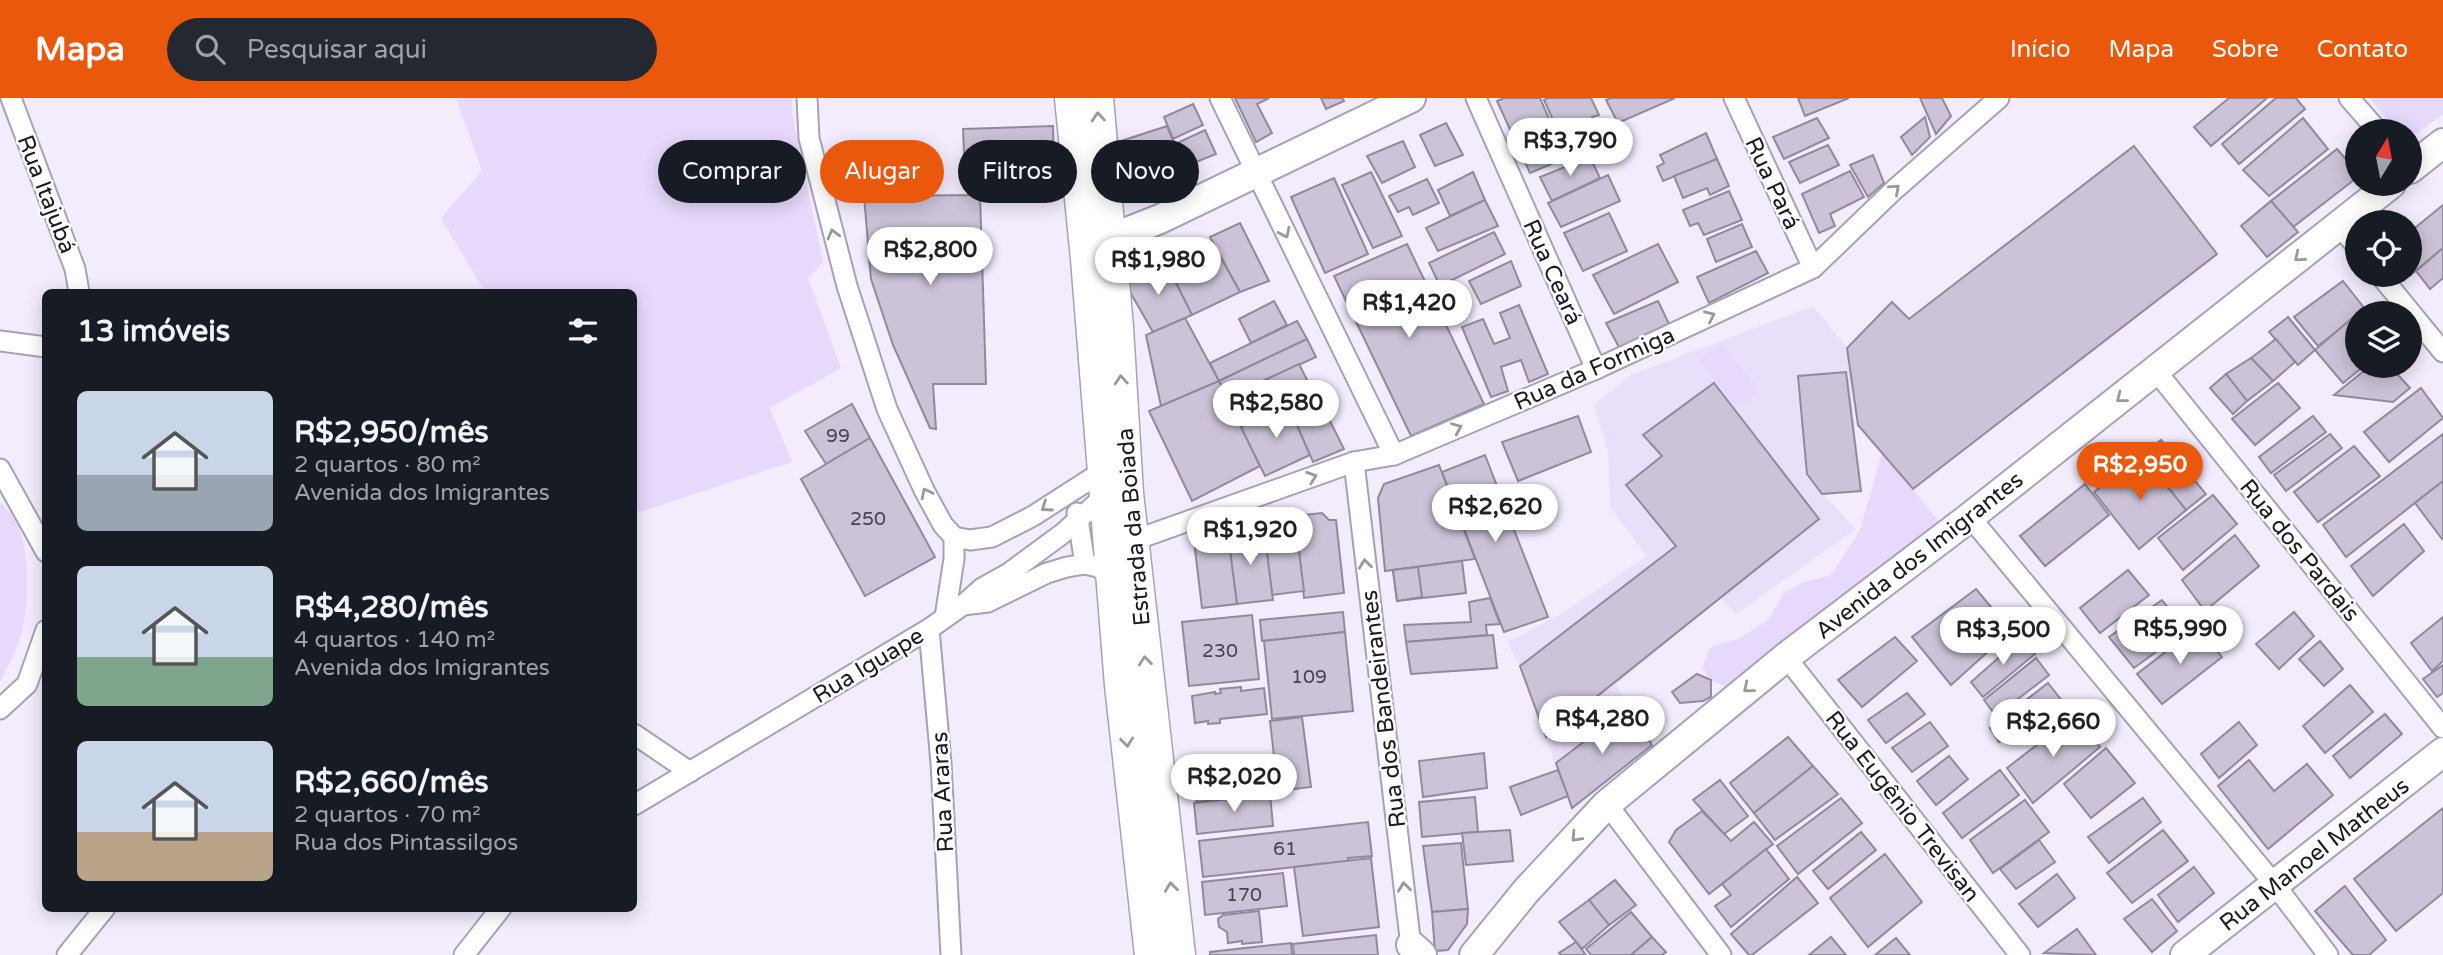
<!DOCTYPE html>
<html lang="pt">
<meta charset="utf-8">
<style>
:root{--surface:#171b24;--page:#242831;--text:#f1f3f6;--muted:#9ea1a6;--accent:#ea580c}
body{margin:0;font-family:"Varela Round",sans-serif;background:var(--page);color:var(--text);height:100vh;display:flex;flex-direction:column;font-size:26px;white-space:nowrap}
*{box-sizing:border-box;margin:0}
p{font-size:23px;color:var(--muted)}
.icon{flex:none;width:38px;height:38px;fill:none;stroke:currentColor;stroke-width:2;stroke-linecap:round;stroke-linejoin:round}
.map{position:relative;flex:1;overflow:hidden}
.panel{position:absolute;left:42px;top:191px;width:595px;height:623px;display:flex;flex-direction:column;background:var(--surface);border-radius:10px;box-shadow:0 4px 18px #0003}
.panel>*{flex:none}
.guide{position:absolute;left:658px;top:42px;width:665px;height:63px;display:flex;gap:14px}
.needle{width:46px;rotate:10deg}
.fabs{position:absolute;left:2345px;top:21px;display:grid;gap:14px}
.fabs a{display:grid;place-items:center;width:77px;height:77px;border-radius:50%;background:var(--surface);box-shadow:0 4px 18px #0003;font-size:35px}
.price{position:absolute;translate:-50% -60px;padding:0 16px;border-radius:24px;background:#fff;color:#222;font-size:23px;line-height:46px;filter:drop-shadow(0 2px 4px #0008)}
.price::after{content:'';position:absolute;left:50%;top:42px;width:21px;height:16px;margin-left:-10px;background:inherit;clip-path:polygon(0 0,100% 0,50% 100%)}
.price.on{background:var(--accent);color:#fff}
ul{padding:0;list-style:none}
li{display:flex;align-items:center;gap:21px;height:175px;padding:0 35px}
li span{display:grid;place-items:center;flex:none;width:196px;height:140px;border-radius:10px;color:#555}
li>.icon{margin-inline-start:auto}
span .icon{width:84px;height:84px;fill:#fffc;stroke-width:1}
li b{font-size:30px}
h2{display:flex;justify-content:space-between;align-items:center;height:84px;padding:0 35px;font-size:30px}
.tag{padding:0 24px;border-radius:32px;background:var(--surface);box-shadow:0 4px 18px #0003;font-size:24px;line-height:63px}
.tag.on{background:var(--accent);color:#fff}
header{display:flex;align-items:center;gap:42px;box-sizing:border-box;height:98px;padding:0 35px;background:var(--accent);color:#fff}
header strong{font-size:33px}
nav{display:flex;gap:38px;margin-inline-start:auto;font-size:24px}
.search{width:490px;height:63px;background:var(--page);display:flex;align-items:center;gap:18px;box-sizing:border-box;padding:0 24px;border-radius:38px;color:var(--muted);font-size:26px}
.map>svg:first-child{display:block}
.built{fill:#eadffb}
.green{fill:#e7d9fc}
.building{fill:#ccc3d8;stroke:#91899d;stroke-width:2}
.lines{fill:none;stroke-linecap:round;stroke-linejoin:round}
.street-casing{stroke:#a8a1b5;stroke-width:23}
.secondary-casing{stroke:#a8a1b5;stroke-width:32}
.primary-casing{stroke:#a8a1b5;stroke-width:35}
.street{stroke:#fff;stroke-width:19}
.secondary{stroke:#fff;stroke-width:28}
.primary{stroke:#fff;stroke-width:32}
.oneway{stroke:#99989b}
.labels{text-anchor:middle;stroke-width:5;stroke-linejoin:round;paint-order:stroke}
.number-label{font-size:19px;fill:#48444f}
.street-label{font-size:23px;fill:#1c1921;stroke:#fff}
</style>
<header>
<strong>Mapa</strong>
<div class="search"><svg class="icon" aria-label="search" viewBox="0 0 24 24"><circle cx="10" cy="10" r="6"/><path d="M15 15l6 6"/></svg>Pesquisar aqui</div>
<nav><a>Início</a><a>Mapa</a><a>Sobre</a><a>Contato</a></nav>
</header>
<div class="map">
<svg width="2443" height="857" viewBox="0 0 2443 857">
<rect width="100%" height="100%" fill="#f2ecfd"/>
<polygon class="built" points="1813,208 1847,250 1861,393 1823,396 1856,431 1736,516 1720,499 1616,587 1652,647 1572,710 1520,568 1507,544 1563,515 1647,458 1610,409 1608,353 1594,307 1631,277"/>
<g class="green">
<polygon points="456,0 792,0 792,16 823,164 808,180 841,270 770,310 792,364 640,414 634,410 634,194 485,194 441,120 482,73"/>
<polygon points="2370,0 2443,0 2443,16 2416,36 2393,28"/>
<polygon points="1723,246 1760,294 1736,309 1699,262"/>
<polygon points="1882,355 1943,428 1731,592 1711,582 1702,570 1709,552 1715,547 1738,541 1768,522 1785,494 1802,485 1831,477 1860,432"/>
<path d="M0 404C6 410 13 418 17 425 30 452 29 506 22 534 17 551 8 568 0 584Z"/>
</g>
<g class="building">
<polygon points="1235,0 1269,0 1257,6 1272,35 1256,44"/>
<polygon points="1321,0 1342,0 1344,3 1326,11"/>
<polygon points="1504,0 1540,0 1566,60 1530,75 1497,3"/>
<polygon points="1548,0 1591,0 1599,17 1592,19 1602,42 1568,55 1544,2"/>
<polygon points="1611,0 1675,0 1618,25 1606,2"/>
<polygon points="1798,0 1849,0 1805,18"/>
<polygon points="1920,0 1942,0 1951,18 1936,36"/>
<polygon points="2229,0 2267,0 2211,48 2194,29"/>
<polygon points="2276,0 2296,0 2305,11 2239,66 2222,46"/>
<polygon points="1193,6 1203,27 1173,41 1164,19"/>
<polygon points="1925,19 1930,39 1912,57 1901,39"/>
<polygon points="1817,20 1829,40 1784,61 1773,39"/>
<polygon points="2303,20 2328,51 2269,98 2243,72"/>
<polygon points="1446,25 1463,57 1435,68 1420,37"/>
<polygon points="1053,28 1054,72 965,75 963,31"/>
<polygon points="1167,28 1186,73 1147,90 1121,86 1118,44"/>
<polygon points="1205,32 1216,56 1184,69 1175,46"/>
<polygon points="1706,35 1717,61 1663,83 1657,69 1664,65 1660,57"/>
<polygon points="1403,43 1415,69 1382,85 1367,58"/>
<polygon points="1828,47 1839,67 1800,85 1789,64"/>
<polygon points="2134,48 2217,156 1913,391 1858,327 1847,250 1892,204 1909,221"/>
<polygon points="2337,51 2357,74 2354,82 2293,129 2271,103"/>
<polygon points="1873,57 1884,85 1868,99 1850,67"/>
<polygon points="1590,59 1600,80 1552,103 1540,79"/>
<polygon points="1717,61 1729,88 1710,97 1707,90 1683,100 1674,78"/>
<polygon points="1850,73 1864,99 1830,116 1835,128 1819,135 1802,96"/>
<polygon points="1371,74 1402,138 1373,150 1342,87"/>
<polygon points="1473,74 1485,102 1450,118 1438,92"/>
<polygon points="1608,77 1620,103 1561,129 1548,105"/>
<polygon points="1334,80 1368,156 1325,175 1291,99"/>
<polygon points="1427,81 1439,105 1413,117 1409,109 1398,114 1389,98"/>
<polygon points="1729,93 1742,122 1704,137 1698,125 1690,128 1683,112"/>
<polygon points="980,97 986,286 933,286 936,331 930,330 893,247 871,181 864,98"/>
<polygon points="1485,102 1498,128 1438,153 1426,130"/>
<polygon points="2271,103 2298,134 2267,159 2241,128"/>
<polygon points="2443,107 2443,150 2411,177 2410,134"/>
<polygon points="1609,115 1627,153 1583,173 1564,135"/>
<polygon points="1240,125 1269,183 1240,194 1210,139"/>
<polygon points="1742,126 1752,149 1716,164 1707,141"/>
<polygon points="1494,134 1505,156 1440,188 1429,165"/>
<polygon points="1212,144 1240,194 1192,217 1166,165"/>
<polygon points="1407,146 1484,306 1411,338 1334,178"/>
<polygon points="1658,146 1678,184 1614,216 1593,177"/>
<polygon points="2443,150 2443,180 2430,191 2416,173"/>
<polygon points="1756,153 1768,175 1709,205 1697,179"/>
<polygon points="1511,163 1521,188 1481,206 1469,183"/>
<polygon points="1166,165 1192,217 1153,234 1122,180"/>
<polygon points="2343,183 2365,211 2318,248 2294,219"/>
<polygon points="1274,203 1287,227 1251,245 1239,221"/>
<polygon points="1658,203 1670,228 1620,251 1606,225"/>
<polygon points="1519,207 1548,276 1529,284 1521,262 1501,269 1508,293 1491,299 1462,229 1483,221 1494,246 1510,240 1500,215"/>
<polygon points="2357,216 2357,268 2364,268 2343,285 2315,252"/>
<polygon points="2288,219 2315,252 2298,267 2269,234"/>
<polygon points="1185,220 1219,283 1161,308 1146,237"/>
<polygon points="1297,223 1307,241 1219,283 1210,265"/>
<polygon points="1307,241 1316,259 1227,300 1219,283"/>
<polygon points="2276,241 2295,264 2273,283 2251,260"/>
<polygon points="2251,260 2273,283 2247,303 2226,276"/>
<polygon points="1299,266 1311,290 1246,320 1235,296"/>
<polygon points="2370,268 2390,268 2410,290 2393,304 2334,297"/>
<polygon points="1846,274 1861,393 1822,396 1807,376 1798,278"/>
<polygon points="2226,276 2247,303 2233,316 2210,290"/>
<polygon points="1219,283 1260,368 1192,403 1149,313"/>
<polygon points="1714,285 1819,421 1546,639 1520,568 1676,448 1626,387 1662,358 1643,337"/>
<polygon points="2278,285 2300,310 2255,347 2232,321"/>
<polygon points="1324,290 1334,312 1305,322 1294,302"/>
<polygon points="2421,290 2443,320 2389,364 2364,334"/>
<polygon points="852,306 870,340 826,366 805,333"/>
<polygon points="1288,306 1310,357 1265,378 1241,329"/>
<polygon points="1326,315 1344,351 1313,364 1297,327"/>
<polygon points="1578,318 1591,354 1518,383 1502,344"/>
<polygon points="2313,318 2326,334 2271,375 2259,359"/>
<polygon points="2330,336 2342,350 2286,393 2274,377"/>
<polygon points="2443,336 2443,383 2346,459 2323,427"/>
<polygon points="870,340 935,459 865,498 801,381"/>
<polygon points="2161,342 2206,396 2186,412 2142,357"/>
<polygon points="2354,348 2380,378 2318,424 2294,394"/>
<polygon points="1485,357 1548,519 1504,534 1442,374"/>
<polygon points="2142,357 2186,412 2139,451 2094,394"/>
<polygon points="1439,367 1475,461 1385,473 1378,400 1384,386"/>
<polygon points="2443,383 2443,440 2442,441 2415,405"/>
<polygon points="2085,386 2109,417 2045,468 2020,438"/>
<polygon points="2213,397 2237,426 2183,472 2158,440"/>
<polygon points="1322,415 1329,422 1336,422 1344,495 1304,500 1295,418"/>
<polygon points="1295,423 1304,493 1272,497 1264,432 1281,430 1280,425"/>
<polygon points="2404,426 2424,453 2373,498 2351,468"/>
<polygon points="1228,431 1237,506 1202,510 1194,443"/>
<polygon points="1264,432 1273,502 1237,506 1228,436"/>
<polygon points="2235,437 2259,468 2205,513 2182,482"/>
<polygon points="1462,463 1466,495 1397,503 1393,472"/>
<polygon points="1418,469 1422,499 1397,503 1393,472"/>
<polygon points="2128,472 2149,497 2100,535 2080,510"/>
<polygon points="1976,491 2011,533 1951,587 1912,539"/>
<polygon points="1490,500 1500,526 1486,527 1487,537 1406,544 1404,527 1471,524 1469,504"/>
<polygon points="2162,502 2186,532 2134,570 2109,539"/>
<polygon points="1343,514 1345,534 1262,543 1260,522"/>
<polygon points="2294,514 2314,538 2279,571 2256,546"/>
<polygon points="1252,517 1259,581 1189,588 1182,524"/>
<polygon points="2443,519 2443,563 2432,573 2411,545"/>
<polygon points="2198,529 2222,559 2162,606 2137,576"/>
<polygon points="1345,534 1353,613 1272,621 1264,543"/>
<polygon points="1493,537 1497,570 1411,576 1406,544"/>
<polygon points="1895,539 1917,563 1862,609 1838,582"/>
<polygon points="2021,540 2035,556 1983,599 1971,584"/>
<polygon points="2320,543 2343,571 2324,588 2299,561"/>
<polygon points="2036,560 2049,577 1996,618 1984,602"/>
<polygon points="2443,567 2443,595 2437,599 2423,581"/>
<polygon points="1697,576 1711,582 1711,599 1703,603 1680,605 1672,594"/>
<polygon points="2048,585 2070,613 2028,645 2017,630 1999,644 1990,630"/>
<polygon points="2350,587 2373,614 2325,655 2303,628"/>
<polygon points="1241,589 1241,593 1264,590 1267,616 1220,621 1220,625 1208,626 1208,623 1195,625 1192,598 1215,594 1215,596 1221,595 1220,591"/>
<polygon points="1907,595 1925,616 1886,645 1868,622"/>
<polygon points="1629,609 1652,647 1572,710 1556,665"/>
<polygon points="2385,616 2402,636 2350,680 2333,658"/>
<polygon points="1302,619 1311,689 1278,693 1270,623"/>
<polygon points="2073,619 2100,649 2033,705 2007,670"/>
<polygon points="1930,624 1948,648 1912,674 1892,650"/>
<polygon points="2239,624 2257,647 2219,680 2201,656"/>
<polygon points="1788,639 1813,668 1754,715 1730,685"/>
<polygon points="2106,650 2135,685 2091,720 2064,686"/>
<polygon points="1484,655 1487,690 1423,699 1419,663"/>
<polygon points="1949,658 1968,681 1936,707 1917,683"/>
<polygon points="2249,662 2274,693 2307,666 2333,697 2268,751 2218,688"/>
<polygon points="1813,668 1838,696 1775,742 1754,715"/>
<polygon points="1270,669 1274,696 1197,704 1195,687 1188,688 1187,678 1201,677 1202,681 1244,676 1243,672"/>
<polygon points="1558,672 1568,698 1521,717 1510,689"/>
<polygon points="2000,672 2019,697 1962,740 1943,715"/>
<polygon points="1720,682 1748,718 1724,736 1693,702"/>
<polygon points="1270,696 1273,728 1197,736 1194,705"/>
<polygon points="1475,699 1478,734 1422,739 1419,704"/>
<polygon points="1841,700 1862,725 1798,776 1777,748"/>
<polygon points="2143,700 2161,724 2109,765 2088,739"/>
<polygon points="2025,702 2049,734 1993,775 1970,742"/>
<polygon points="2443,710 2443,795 2396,833 2354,781"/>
<polygon points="1702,713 1731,743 1754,724 1773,746 1709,796 1669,744 1676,732"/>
<polygon points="1368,724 1372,758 1348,760 1349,763 1203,779 1199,743"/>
<polygon points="1510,732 1513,763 1466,767 1462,735"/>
<polygon points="2163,732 2188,763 2132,805 2107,775"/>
<polygon points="1861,734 1876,752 1828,791 1813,773"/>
<polygon points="2039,742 2055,764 2016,791 2000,771"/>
<polygon points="1461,745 1468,811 1432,814 1423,748"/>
<polygon points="1766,751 1789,781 1731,829 1715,808 1731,797 1722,786"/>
<polygon points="1885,756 1922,804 1868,849 1830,800"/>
<polygon points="1371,760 1379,829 1303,838 1294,769"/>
<polygon points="2194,769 2214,795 2178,824 2158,797"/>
<polygon points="1283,775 1287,808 1205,817 1202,784"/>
<polygon points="2057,776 2075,800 2038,829 2019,806"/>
<polygon points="1797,779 1818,805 1752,857 1749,857 1731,836"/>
<polygon points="1615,782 1636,807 1609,827 1589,802"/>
<polygon points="2345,788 2386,842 2369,857 2353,857 2315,813"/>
<polygon points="2152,801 2177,833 2152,854 2124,821"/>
<polygon points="1589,802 1609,827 1582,851 1559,824"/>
<polygon points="1468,811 1467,826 1448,852 1435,853 1432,814"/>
<polygon points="1259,813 1262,844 1242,846 1242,843 1228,845 1227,834 1219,829 1218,821 1223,817"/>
<polygon points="1631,814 1652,839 1631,857 1591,857 1586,851"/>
<polygon points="2077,831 2096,857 2044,855"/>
<polygon points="1376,837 1378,857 1294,857 1293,846"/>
<polygon points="1652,839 1666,854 1662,857 1631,857"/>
<polygon points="1831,839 1846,857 1809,857"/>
<polygon points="1896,840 1910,857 1875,857"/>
<polygon points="1576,844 1586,857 1561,857 1559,855"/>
<polygon points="1291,845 1292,857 1210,857 1210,854"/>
</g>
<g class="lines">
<g class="street-casing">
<g id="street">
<polyline points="11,0 75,171 79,194"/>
<polyline points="807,0 809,40 847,188 887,311 924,392 943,427 954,439 970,442 992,439 1033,418 1103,373"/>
<polyline points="1220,0 1394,357"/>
<polyline points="1476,0 1596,271"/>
<polyline points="1734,0 1813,170"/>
<polyline points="2349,0 2378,33"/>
<polyline points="2339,127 2357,149"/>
<polyline points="2380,177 2443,254"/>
<polyline points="0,243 46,249"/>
<polyline points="2156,273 2443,630"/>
<polyline points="1354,364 1412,857"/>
<polyline points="0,371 46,454"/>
<polyline points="1077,415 1085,466"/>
<polyline points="1970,419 2275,787 2328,857"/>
<polyline points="1132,443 1354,364 1394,357 1596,271 1813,170 1894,92 1999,0"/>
<polyline points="963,507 982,490 1009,475 1062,436 1106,397"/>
<polyline points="945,519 954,461 954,439"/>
<polyline points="929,531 941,665 951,857"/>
<polyline points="1786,559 2020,857"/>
<polyline points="0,611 27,586 46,532"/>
<polyline points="634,636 690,674"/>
<polyline points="1607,706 1721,857"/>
<polyline points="634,707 929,531 963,507 988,504 1047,475 1067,469 1085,466 1098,469 1112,479"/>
<polyline points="67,857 105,810"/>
<polyline points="464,857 501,810"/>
</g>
</g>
<g class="secondary-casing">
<g id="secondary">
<polyline points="2410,71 2443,45"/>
<polyline points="1087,139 1127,134 1160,121 1411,0"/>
<polyline points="1411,847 1422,857"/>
<polyline points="1474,857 1526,793 1607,706 1786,559 1970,419 2391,86"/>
<polyline points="2185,857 2443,654"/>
</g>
</g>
<g class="primary-casing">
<g id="primary">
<polyline points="1071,0 1087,161 1121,587 1151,857"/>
<polyline points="1097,0 1117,229 1127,395 1179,857"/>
</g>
</g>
<use href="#street" class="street"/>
<use href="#secondary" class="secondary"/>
<use href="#primary" class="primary"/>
</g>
<defs><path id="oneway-chevron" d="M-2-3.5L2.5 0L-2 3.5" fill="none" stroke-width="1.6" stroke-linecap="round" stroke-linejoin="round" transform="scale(1.75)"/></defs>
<g class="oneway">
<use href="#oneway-chevron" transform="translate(1098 19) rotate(-95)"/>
<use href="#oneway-chevron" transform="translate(1895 91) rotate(-42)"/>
<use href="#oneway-chevron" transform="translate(1285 135) rotate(64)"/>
<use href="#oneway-chevron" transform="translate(833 136) rotate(-105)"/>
<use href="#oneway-chevron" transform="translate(2299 159) rotate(140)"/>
<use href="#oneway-chevron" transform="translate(1710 218) rotate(-25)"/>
<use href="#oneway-chevron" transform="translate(1121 282) rotate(-94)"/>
<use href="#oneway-chevron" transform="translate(2121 300) rotate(142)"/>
<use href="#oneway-chevron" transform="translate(1457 330) rotate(-23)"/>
<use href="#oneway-chevron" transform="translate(1312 379) rotate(-19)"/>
<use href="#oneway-chevron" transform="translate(926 395) rotate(-117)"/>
<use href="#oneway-chevron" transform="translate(1046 409) rotate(145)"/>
<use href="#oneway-chevron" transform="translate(1365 466) rotate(-97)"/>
<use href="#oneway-chevron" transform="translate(1145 563) rotate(-96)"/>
<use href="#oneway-chevron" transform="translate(1748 590) rotate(141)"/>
<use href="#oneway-chevron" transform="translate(1127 644) rotate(84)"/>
<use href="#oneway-chevron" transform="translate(1576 739) rotate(133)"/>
<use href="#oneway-chevron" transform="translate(1171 789) rotate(-97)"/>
<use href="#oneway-chevron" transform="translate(1404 789) rotate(-97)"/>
</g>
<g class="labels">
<g class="number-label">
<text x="838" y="344">99</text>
<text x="868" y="427">250</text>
<text x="1220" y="559">230</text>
<text x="1309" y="585">109</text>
<text x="1285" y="757">61</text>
<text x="1244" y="803">170</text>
</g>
<g class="street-label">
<text transform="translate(1773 85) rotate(65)" y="8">Rua Pará</text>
<text transform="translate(47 96) rotate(69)" y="8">Rua Itajubá</text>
<text transform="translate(1553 174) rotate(66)" y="8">Rua Ceará</text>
<text transform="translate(1594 270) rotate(-24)" y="8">Rua da Formiga</text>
<text transform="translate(1133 429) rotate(-95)" y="8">Estrada da Boiada</text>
<text transform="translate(2300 452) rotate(51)" y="8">Rua dos Pardais</text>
<text transform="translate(1919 457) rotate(-38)" y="8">Avenida dos Imigrantes</text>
<text transform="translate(868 567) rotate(-31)" y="8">Rua Iguape</text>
<text transform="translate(1383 611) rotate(-97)" y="8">Rua dos Bandeirantes</text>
<text transform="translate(942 694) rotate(-93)" y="8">Rua Araras</text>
<text transform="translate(1903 708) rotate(52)" y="8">Rua Eugênio Trevisan</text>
<text transform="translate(2314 756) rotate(-38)" y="8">Rua Manoel Matheus</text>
</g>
</g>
</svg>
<div class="fabs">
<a><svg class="needle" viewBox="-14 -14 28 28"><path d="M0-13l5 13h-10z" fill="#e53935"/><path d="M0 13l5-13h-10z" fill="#9ea1a6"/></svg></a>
<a><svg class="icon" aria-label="locate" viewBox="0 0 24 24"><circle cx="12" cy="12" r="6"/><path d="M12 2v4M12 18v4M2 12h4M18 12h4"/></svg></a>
<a><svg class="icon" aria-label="layers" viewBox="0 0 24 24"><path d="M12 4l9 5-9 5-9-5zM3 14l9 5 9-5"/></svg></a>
</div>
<b class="price" style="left:1570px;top:80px">R$3,790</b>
<b class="price" style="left:930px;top:189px">R$2,800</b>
<b class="price" style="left:1158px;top:199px">R$1,980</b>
<b class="price" style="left:1409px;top:242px">R$1,420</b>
<b class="price" style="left:1276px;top:342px">R$2,580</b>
<b class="price on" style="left:2140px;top:404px">R$2,950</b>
<b class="price" style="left:1495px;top:446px">R$2,620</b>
<b class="price" style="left:1250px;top:469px">R$1,920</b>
<b class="price" style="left:2180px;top:568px">R$5,990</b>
<b class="price" style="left:2003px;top:569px">R$3,500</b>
<b class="price" style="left:1602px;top:658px">R$4,280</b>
<b class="price" style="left:2053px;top:661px">R$2,660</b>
<b class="price" style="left:1234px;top:716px">R$2,020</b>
<div class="guide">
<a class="tag">Comprar</a>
<a class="tag on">Alugar</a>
<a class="tag">Filtros</a>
<a class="tag">Novo</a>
</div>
<section class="panel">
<h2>13 imóveis<svg class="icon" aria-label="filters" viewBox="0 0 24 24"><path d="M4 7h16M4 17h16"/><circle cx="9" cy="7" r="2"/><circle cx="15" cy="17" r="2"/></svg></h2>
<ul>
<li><span style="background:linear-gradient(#c9d6e8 60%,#9aa5b1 0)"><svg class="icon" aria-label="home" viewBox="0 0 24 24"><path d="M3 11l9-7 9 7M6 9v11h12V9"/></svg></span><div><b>R$2,950/mês</b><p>2 quartos · 80 m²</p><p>Avenida dos Imigrantes</p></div></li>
<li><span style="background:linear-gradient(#c9d6e8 65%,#7fa58c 0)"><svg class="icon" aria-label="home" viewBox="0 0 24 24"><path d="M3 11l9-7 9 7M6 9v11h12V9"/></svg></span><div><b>R$4,280/mês</b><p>4 quartos · 140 m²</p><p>Avenida dos Imigrantes</p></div></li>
<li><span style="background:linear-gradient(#c9d6e8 65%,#b9a48a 0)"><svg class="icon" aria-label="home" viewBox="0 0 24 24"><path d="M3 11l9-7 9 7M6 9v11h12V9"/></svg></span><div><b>R$2,660/mês</b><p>2 quartos · 70 m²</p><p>Rua dos Pintassilgos</p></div></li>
</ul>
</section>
</div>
